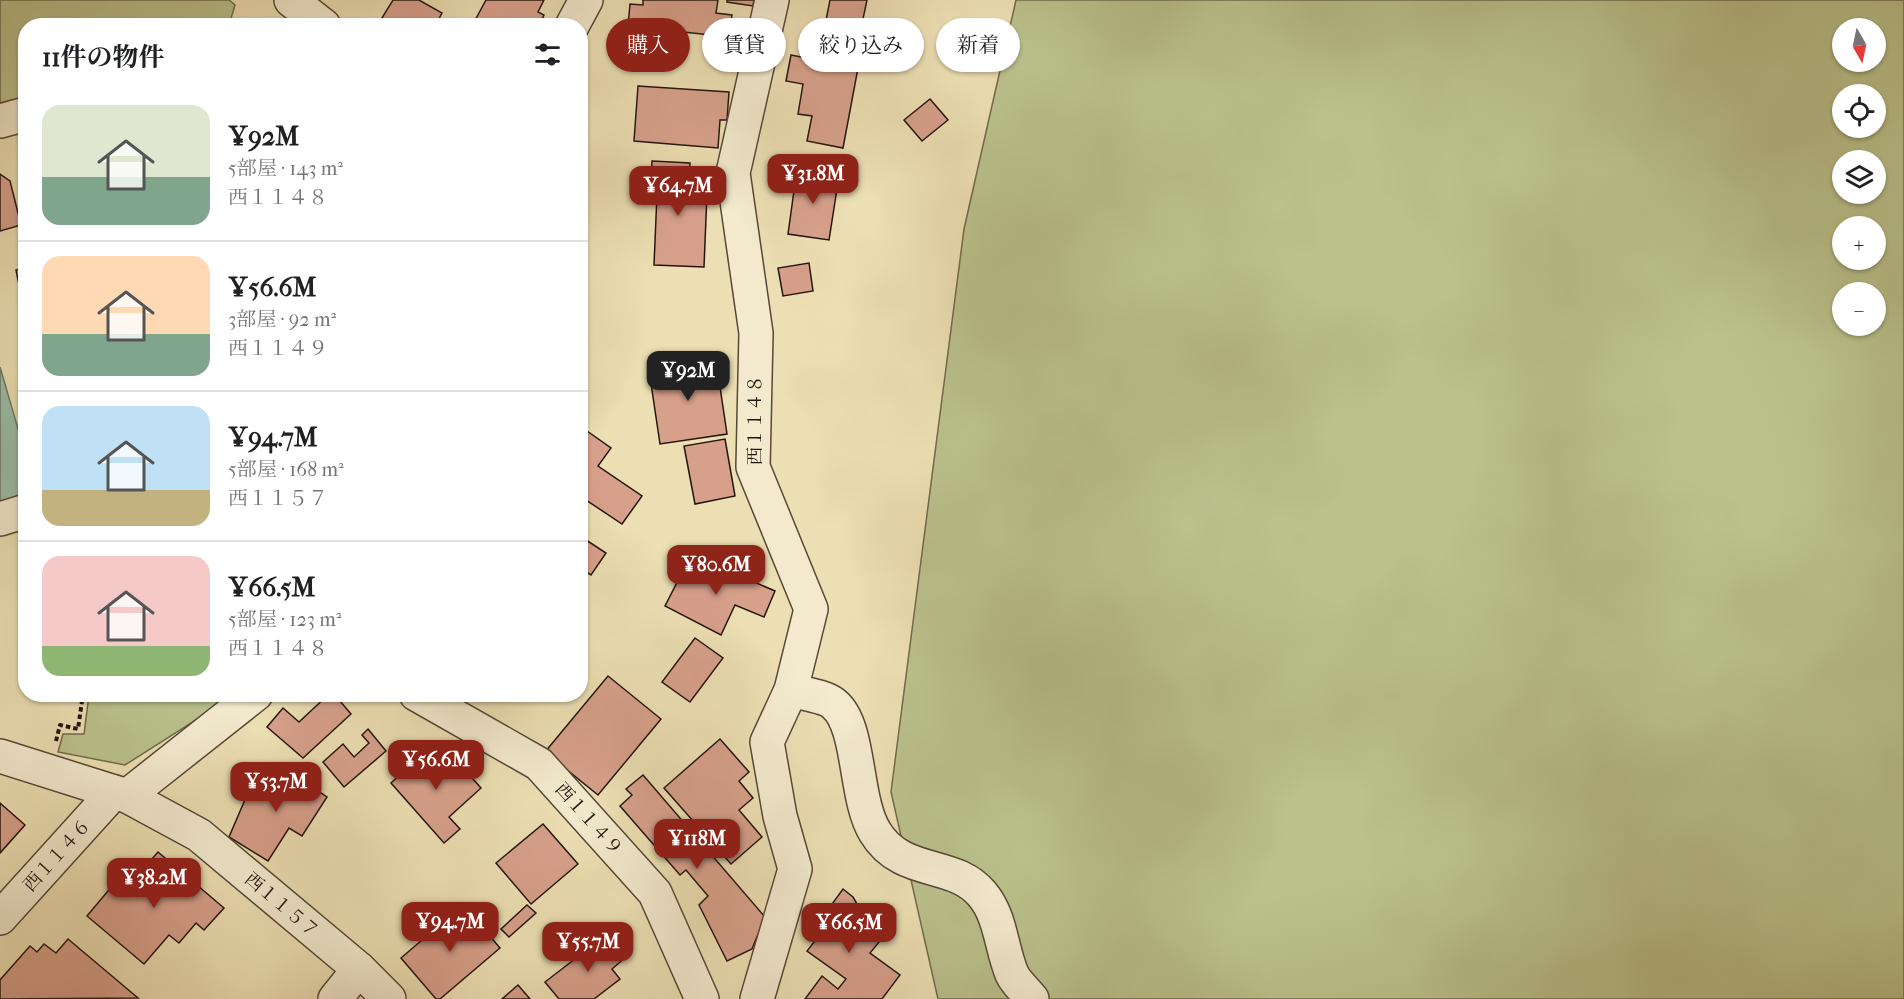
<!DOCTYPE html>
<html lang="ja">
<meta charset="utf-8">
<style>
:root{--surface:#fff;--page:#f2f2f2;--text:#202124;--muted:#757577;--line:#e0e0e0;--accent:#8f2418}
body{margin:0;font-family:"IM FELL French Canon","Noto Serif JP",serif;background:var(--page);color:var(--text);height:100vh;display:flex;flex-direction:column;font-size:22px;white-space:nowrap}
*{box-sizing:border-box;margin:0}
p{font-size:20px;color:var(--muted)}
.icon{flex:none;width:33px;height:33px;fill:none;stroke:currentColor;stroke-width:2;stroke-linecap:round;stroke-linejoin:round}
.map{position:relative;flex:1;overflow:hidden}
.panel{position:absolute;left:18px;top:18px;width:570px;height:684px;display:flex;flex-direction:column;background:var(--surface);border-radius:24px;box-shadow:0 2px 4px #0004}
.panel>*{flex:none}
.guide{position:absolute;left:606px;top:18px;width:570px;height:54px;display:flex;gap:12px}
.needle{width:39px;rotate:171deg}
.fabs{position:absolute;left:1832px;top:18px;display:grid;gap:12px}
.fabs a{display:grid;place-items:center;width:54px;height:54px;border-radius:50%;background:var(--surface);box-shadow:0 2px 4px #0004;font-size:30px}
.price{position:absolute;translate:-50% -51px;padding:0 14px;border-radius:12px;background:var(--accent);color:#fff;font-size:20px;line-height:39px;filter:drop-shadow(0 2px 3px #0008)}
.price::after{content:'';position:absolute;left:50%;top:36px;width:18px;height:14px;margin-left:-9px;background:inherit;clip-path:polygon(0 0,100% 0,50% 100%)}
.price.on{background:#222;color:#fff}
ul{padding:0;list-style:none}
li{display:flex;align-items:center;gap:18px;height:150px;padding:0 24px}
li+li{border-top:2px solid var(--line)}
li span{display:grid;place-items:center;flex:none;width:168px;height:120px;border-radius:18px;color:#555}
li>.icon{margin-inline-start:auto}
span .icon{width:72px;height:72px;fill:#fffc;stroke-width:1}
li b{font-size:26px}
h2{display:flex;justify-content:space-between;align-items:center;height:72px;padding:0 24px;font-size:26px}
.tag{padding:0 21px;border-radius:27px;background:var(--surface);box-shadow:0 2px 4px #0004;font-size:21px;line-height:54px}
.tag.on{background:var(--accent);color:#fff}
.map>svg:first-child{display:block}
.green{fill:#bac18b;stroke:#706b4c;stroke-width:1.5;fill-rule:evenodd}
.water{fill:#9abda8;stroke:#6b7a6a;stroke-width:1.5}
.building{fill:#d7a08b;stroke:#25150e;stroke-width:1.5}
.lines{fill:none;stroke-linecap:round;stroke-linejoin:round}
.minor-casing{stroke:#574837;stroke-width:36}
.path{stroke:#25150e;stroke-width:4;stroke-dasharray:4.5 3;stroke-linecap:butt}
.minor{stroke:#f3eace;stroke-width:33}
.labels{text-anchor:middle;stroke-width:6;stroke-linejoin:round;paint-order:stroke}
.street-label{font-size:18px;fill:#25150e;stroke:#f3eace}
</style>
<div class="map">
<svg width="1904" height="999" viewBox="0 0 1904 999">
<rect width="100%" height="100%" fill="#ecdfb3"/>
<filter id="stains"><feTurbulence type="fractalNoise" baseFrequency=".00333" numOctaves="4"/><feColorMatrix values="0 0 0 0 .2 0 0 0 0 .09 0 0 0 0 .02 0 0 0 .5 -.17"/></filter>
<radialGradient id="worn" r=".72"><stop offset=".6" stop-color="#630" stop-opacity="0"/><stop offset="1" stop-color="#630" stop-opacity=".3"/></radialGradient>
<g class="green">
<polygon points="0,0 229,0 235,5 229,25 26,26 25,98 0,105"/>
<path d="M1016 0H1904V999H938L891 792 964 229ZM1842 28H1875V62H1842ZM1842 94H1875V128H1842ZM1842 160H1875V194H1842ZM1842 226H1875V260H1842ZM1842 292H1875V326H1842Z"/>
<polygon points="89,695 228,695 207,713 125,765 58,752 63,734 84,734"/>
</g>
<polygon class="water" points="0,367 26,456 25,495 0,503"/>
<g class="building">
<polygon points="393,0 419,0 442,13 435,26 377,26"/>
<polygon points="486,0 544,0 538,12 544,15 539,26 472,26"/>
<polygon points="643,0 718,0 716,13 732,15 729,37 628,26 630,4 643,5"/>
<polygon points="727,0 754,0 753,6 727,2"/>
<polygon points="830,0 867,0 856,52 821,45"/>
<polygon points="791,55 858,68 843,148 807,141 812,116 798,114 803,84 786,81"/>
<polygon points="638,86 729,92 727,120 720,120 718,148 634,141"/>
<polygon points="930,99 948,120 922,141 904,120"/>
<polygon points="652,161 690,163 688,193 707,194 704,267 654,265 657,194 650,194"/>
<polygon points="797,169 839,176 829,240 788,234"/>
<polygon points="0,174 10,181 21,225 0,231"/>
<polygon points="809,263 813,291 783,296 778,268"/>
<polygon points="26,268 26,303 23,304 16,270"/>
<polygon points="716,360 727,434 660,444 649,370"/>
<polygon points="587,431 611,448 598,466 642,496 622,524 580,496 580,441"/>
<polygon points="725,439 735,496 695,504 684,446"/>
<polygon points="580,536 606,553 591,575 580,568"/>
<polygon points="688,561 712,572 715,565 775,591 764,617 735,605 721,635 665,606"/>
<polygon points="695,638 723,658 690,702 662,682"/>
<polygon points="608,676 661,719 598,795 545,752"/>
<polygon points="329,694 334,694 351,714 303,758 267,727 283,708 299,722"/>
<polygon points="368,729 386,751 344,787 323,762 343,744 354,757 369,743 362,735"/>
<polygon points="720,739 749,772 739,781 753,798 739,810 762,837 731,864 664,788"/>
<polygon points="428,748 446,766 455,759 481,788 449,817 460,829 444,843 391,783"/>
<polygon points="282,767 327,797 302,836 289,828 268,861 229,837 250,788 263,792"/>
<polygon points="643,775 765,917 752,949 727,961 699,905 708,896 686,870 680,875 620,806 632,795 626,789"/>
<polygon points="0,803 25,825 0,853"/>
<polygon points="543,824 578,864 531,904 496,863"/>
<polygon points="158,852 224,908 204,930 196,923 179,943 169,935 144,964 87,916 113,885 123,892"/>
<polygon points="843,889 853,897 879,942 870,953 900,975 882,999 805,999 822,976 838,989 846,979 807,951 815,941 811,933"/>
<polygon points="463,905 500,948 440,999 436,999 401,958"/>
<polygon points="527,905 536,913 509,937 501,929"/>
<polygon points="610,937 626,957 612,969 620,979 594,999 559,999 545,982 593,945 596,948"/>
<polygon points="68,939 138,998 0,999 0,980 30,946 37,952 44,944 56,953"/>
<polygon points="518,985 530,999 502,999"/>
</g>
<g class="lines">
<g class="minor-casing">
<g id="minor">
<polyline points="291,0 324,26"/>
<polyline points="572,26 586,0"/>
<polyline points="0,121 26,114"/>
<polyline points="0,519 26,511"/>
<path d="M791 690C803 694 825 696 834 704 861 726 854 798 875 832 902 877 954 860 982 894 1001 916 1001 948 1012 974 1016 983 1026 991 1032 999"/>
<polyline points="416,694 539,764 655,893 702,999"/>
<polyline points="0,756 127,796 199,835 359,969 389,999"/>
<polyline points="127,796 256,694"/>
<polyline points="0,918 114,792"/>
<polyline points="335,999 359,969"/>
<polyline points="757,999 795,869 780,816 767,742 791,690 811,609 753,467 756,333 733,173 772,0"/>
</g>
</g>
<polyline class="path" points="56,741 60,725 78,729 83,694"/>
<use href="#minor" class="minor"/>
</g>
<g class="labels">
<g class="street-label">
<text transform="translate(755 420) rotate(-90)" y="6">西１１４８</text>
<text transform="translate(589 819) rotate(48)" y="6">西１１４９</text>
<text transform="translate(57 855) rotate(-48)" y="6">西１１４６</text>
<text transform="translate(282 905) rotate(40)" y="6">西１１５７</text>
</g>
</g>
<rect width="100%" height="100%" filter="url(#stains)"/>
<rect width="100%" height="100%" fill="url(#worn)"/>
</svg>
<div class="fabs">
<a><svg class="needle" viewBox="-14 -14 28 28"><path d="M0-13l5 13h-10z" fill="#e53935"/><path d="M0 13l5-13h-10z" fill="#757577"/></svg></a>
<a><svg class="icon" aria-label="locate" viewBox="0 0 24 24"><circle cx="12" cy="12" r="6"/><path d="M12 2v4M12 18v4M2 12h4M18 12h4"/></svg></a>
<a><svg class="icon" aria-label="layers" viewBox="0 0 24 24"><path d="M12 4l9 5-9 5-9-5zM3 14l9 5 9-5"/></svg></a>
<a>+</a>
<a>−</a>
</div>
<b class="price" style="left:813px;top:205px">¥31.8M</b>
<b class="price" style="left:678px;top:217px">¥64.7M</b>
<b class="price on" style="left:688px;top:402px">¥92M</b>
<b class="price" style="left:716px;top:596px">¥80.6M</b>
<b class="price" style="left:436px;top:791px">¥56.6M</b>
<b class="price" style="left:276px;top:813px">¥53.7M</b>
<b class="price" style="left:697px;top:870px">¥118M</b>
<b class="price" style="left:154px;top:909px">¥38.2M</b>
<b class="price" style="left:450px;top:953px">¥94.7M</b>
<b class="price" style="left:849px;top:954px">¥66.5M</b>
<b class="price" style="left:588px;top:973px">¥55.7M</b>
<div class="guide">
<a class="tag on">購入</a>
<a class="tag">賃貸</a>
<a class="tag">絞り込み</a>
<a class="tag">新着</a>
</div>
<section class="panel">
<h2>11件の物件<svg class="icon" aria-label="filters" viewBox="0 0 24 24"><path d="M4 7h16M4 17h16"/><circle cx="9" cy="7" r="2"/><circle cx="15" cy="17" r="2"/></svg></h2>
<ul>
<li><span style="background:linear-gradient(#dfe7d0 60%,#7fa58c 0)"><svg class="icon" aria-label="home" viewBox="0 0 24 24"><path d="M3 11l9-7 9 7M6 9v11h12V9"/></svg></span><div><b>¥92M</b><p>5部屋 · 143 m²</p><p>西１１４８</p></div></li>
<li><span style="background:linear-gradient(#ffd9b3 65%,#7fa58c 0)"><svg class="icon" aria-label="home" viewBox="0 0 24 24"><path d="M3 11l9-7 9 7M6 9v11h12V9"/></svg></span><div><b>¥56.6M</b><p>3部屋 · 92 m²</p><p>西１１４９</p></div></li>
<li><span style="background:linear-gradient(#bfe0f5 70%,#c2b280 0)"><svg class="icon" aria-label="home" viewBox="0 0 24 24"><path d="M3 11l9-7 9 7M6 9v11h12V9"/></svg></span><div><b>¥94.7M</b><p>5部屋 · 168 m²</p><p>西１１５７</p></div></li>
<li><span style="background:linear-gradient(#f6c9c9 75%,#8fb573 0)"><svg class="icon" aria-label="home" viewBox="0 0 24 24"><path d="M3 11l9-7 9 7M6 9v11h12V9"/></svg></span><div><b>¥66.5M</b><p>5部屋 · 123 m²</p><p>西１１４８</p></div></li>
</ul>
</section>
</div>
